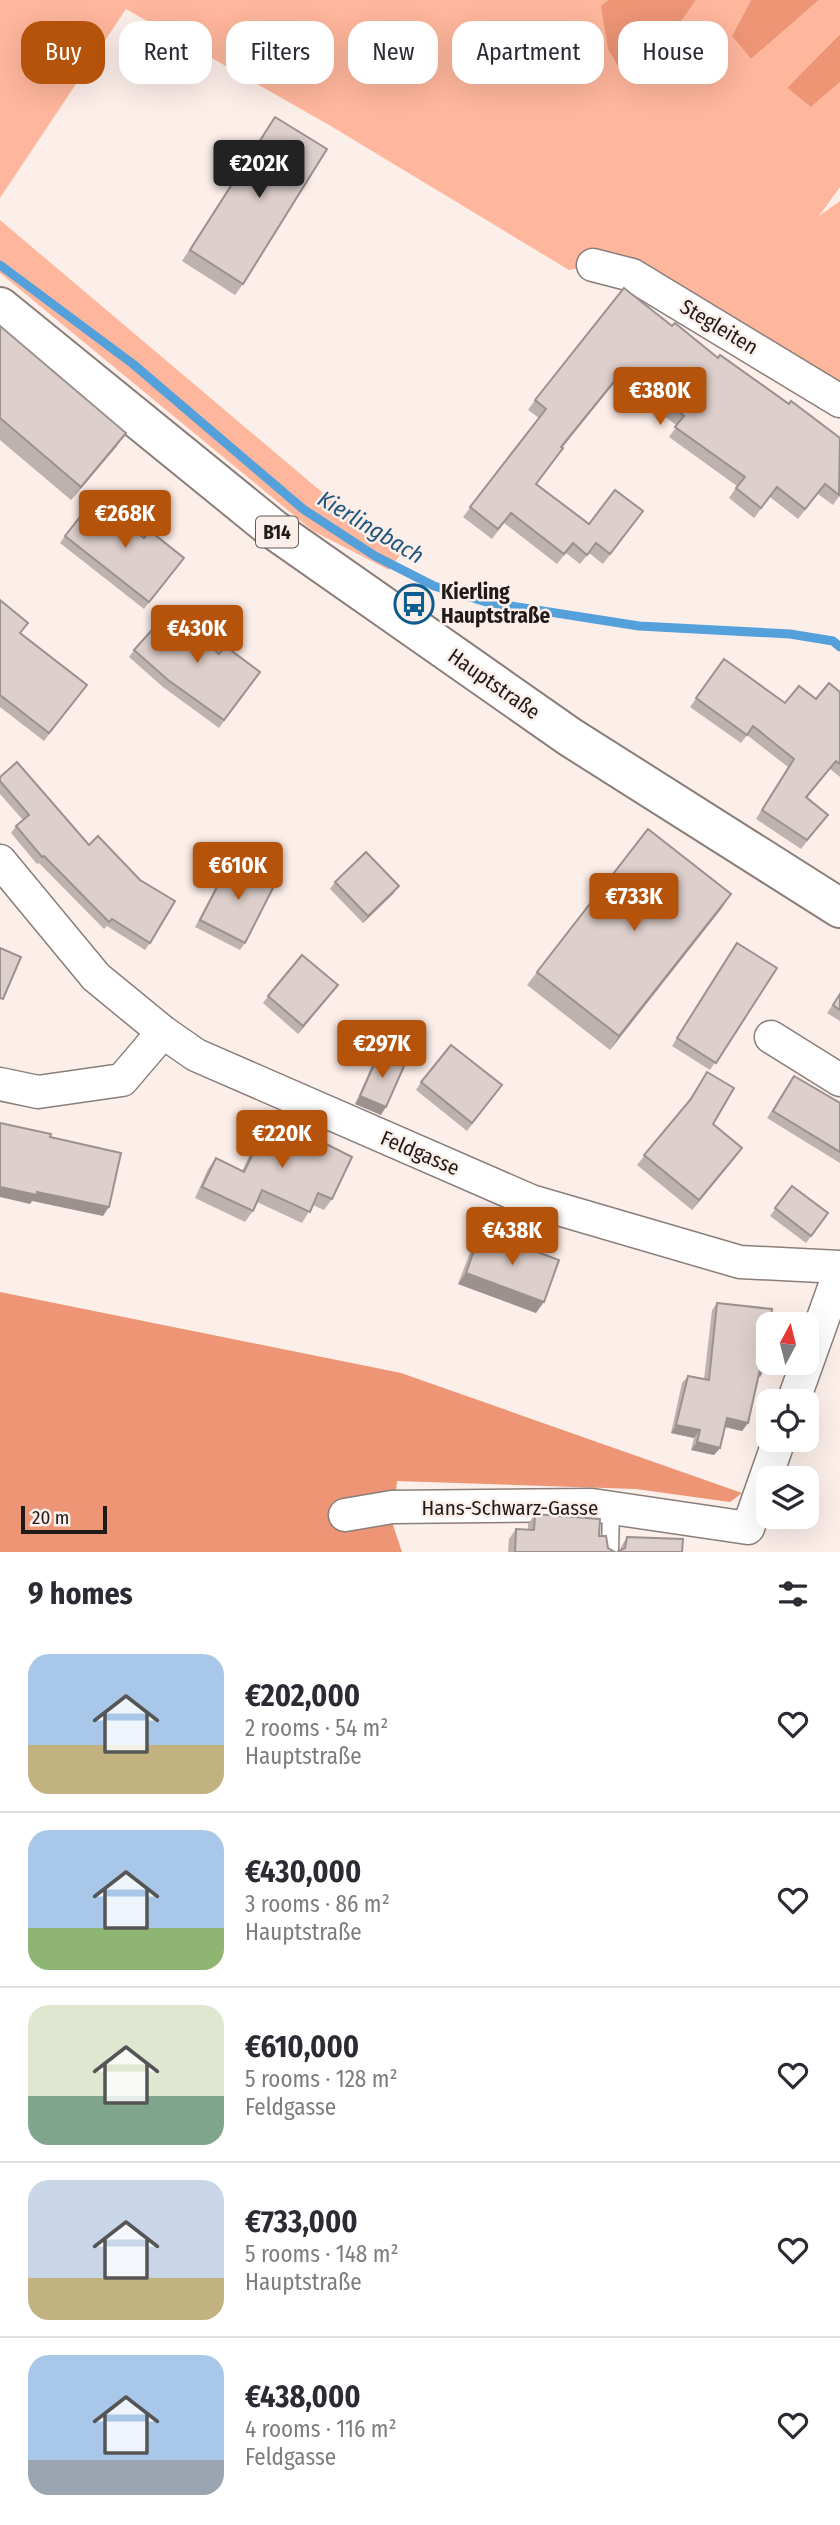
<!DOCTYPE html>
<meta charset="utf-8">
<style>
:root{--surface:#fff;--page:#f7f7f7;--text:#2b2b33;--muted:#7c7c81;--line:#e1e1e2;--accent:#b45309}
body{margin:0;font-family:"Fira Sans Condensed",sans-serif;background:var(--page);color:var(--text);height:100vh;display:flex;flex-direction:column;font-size:26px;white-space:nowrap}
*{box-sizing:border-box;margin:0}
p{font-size:23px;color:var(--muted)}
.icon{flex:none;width:38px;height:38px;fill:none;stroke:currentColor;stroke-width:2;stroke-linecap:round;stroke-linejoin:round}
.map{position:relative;height:1552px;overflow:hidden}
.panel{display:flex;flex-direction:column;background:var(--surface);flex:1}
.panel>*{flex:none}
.banner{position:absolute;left:21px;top:21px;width:798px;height:63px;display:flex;gap:14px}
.needle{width:46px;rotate:7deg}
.fabs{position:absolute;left:756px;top:1312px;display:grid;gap:14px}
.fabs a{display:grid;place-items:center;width:63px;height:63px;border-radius:14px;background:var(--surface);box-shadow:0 7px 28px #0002;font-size:35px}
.scale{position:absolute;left:21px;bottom:18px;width:86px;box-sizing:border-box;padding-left:7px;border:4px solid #201b19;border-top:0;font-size:19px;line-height:24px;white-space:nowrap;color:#201b19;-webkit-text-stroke:5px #fceee9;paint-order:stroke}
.price{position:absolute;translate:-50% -60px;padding:0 16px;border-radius:7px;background:var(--accent);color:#fff;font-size:23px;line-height:46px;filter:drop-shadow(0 2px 4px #0008)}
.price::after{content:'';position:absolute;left:50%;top:42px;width:21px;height:16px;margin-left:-10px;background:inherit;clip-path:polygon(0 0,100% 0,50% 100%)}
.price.current{background:#222;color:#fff}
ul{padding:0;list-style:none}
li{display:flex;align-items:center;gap:21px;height:175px;padding:0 28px}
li+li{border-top:2px solid var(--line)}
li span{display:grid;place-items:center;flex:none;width:196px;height:140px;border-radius:21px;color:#555}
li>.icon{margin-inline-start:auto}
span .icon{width:84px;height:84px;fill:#fffc;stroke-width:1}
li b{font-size:30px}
h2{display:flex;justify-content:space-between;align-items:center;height:84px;padding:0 28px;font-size:30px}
.chip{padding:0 24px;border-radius:21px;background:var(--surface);box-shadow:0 7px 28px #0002;font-size:24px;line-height:63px}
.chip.current{background:var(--accent);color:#fff}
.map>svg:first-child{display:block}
.green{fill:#feb69c}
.forest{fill:#ed9575}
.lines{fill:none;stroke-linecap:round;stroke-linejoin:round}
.stream{stroke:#54a0db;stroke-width:9}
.service-casing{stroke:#8a7e79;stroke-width:19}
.minor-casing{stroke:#8a7e79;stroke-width:35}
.primary-casing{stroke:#8a7e79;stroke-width:42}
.service{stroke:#fff;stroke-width:16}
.minor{stroke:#fff;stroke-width:32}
.primary{stroke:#fff;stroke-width:38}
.wall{fill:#beb2af}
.shaded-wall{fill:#9b918e}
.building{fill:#ddcfcb;stroke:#9b918e;stroke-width:2}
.labels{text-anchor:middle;stroke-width:5;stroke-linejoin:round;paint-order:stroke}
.shield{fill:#fceee9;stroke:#625a57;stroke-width:2}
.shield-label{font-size:19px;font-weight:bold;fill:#201b19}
.street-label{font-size:21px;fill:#201b19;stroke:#fceee9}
.poi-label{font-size:21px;font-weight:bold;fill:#201b19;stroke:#fceee9;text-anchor:start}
.water-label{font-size:23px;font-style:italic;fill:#1f567e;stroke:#fceee9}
</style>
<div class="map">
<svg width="840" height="1552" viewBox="0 0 840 1552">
<rect width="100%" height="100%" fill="#fceee9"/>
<g class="green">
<polygon points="0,0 608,0 602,6 608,48 619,66 675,30 696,0 751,0 732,36 751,59 819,0 840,0 840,34 787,88 811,107 840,82 840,187 819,216 840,201 840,382 628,260 569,270 329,125 126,9 0,198"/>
<polygon points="0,220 330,499 408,544 389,570 313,531 0,273"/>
</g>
<g class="forest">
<polygon points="608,0 696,0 675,30 641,66 618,66 608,49 601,6"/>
<polygon points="751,0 819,0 751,59 732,36"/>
<polygon points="840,34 840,82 811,107 787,88"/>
<polygon points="0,1292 401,1373 742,1493 730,1502 636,1489 397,1481 393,1525 402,1552 0,1552"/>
</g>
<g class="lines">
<polyline class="stream" points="0,265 133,364 303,509 375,556 434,586 486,602 639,626 790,634 833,641 840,647"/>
<g class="service-casing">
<polyline id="service" points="610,1552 611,1508"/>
</g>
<g class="minor-casing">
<g id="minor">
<polyline points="593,265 632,275 840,401"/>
<polyline points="0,861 96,977 163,1032 196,1055 531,1201 740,1262 840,1267"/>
<polyline points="771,1037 840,1080"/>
<polyline points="0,1084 38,1092 122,1080 163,1032"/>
<polyline points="793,1402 840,1271"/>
<polyline points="345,1515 392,1507 592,1505 748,1528 779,1440"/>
</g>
</g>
<g class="primary-casing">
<polyline id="primary" points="0,307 273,529 570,737 840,908"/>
</g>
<use href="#service" class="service"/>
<use href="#minor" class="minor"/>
<use href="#primary" class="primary"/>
</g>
<g class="wall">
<polygon points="268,128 243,284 235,295 182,261"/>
<polygon points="624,288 840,495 833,505 818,494 798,519 770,497 754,518 729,498 737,486 669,437 677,426 618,378 562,448 536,484 589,524 643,511 603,564 589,553 580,564 566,553 557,564 504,523 492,539 463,517 539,418 528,410 535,400"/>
<polygon points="0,326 126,433 116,447 71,500 0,440"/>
<polygon points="65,536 184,558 144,609 60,543"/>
<polygon points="0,600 20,633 82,692 44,741 0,707"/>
<polygon points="134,650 219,654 260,672 219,728 163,687 129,657"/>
<polygon points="724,659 785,703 816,699 840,692 840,777 830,769 807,798 828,815 801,849 756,819 788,767 747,735 741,743 690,707"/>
<polygon points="0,777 150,943 145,950 107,926 104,929 39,863 37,864 11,833 16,826 23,820 0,794"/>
<polygon points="230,862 245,943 240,950 195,927 225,869"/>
<polygon points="335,882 399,886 393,894 363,923 330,889"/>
<polygon points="731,894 610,1050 527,985 537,972"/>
<polygon points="732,950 777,968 710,1070 672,1046"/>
<polygon points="332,993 298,1034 263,1003 268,996"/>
<polygon points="840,994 840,1021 827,1013"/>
<polygon points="379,1053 381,1115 355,1104 374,1061"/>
<polygon points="707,1072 713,1124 742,1148 692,1210 637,1165 687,1103"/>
<polygon points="421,1082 502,1085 467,1131 416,1090"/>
<polygon points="789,1083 840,1103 840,1163 767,1118"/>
<polygon points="271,1116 332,1199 324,1210 313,1205 302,1223 257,1202 253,1211 245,1222 195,1198 208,1169 216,1158 242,1171 263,1127"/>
<polygon points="792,1186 828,1213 806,1243 770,1216"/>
<polygon points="481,1231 536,1313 458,1284 474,1242"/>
<polygon points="717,1303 765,1369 760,1377 758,1377 748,1423 742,1431 725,1427 720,1448 714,1455 691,1450 694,1438 671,1433 682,1383 688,1376 704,1379 712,1310"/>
<polygon points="535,1514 599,1536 608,1548 615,1552 508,1552 509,1539 516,1529 528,1530 528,1524"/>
<polygon points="627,1537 682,1552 620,1551 621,1547"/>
</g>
<g class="shaded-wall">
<polygon points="625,368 618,378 554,457 561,447"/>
<polygon points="126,433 116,447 71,500 81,487"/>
<polygon points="399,886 393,894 363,923 368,916"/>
<polygon points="731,894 722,908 610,1050 619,1036"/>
<polygon points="338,985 332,993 298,1034 303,1026"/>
<polygon points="360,1096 386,1107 381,1115 355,1104"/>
<polygon points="742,1148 735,1158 692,1210 699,1200"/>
<polygon points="0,1187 37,1192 109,1207 103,1216 32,1201 30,1204 0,1197"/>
<polygon points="466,1273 544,1302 536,1313 458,1284"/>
<polygon points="760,1369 765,1369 760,1377 755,1376"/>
<polygon points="727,1418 748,1423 742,1431 721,1426"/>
<polygon points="676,1425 700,1430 694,1438 671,1433"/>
<polygon points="697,1442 720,1448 714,1455 691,1450"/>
</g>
<g class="building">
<polygon points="275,117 327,149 243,284 190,250"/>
<polygon points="624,288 672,326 675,323 718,358 720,355 789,404 791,401 840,438 839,495 825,484 805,509 777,487 761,508 736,488 745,477 675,427 684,416 625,368 561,447 563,448 536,484 589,524 615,490 643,511 610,554 596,543 587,555 573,543 564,554 511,513 498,529 470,507 546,409 535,400"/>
<polygon points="0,326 126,433 81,487 0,418"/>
<polygon points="94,499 144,538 150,531 184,558 149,602 65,536"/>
<polygon points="0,600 28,623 20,633 87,685 49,733 0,695"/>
<polygon points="170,610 219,654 225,646 260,672 224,720 168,680 134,650"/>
<polygon points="724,659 785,703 799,686 816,699 829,683 840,692 840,764 836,761 806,797 828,815 807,840 762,810 794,759 753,726 747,735 696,698"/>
<polygon points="17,762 89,845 98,836 140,880 175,901 150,943 112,919 109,922 44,856 42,857 16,826 29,815 0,781 0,777"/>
<polygon points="648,829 731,894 619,1036 537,972"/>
<polygon points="366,852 399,886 368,916 335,882"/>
<polygon points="230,862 275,884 245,943 200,920"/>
<polygon points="737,943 777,968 716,1063 677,1038"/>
<polygon points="0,948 21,957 3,999 0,998"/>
<polygon points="302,955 338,985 303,1026 268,996"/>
<polygon points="840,994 840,1010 833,1005"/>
<polygon points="451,1045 502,1085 472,1123 421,1082"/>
<polygon points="379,1053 405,1064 386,1107 360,1096"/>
<polygon points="707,1072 734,1088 713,1124 742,1148 699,1200 644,1155 691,1099"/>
<polygon points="794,1076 840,1103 840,1152 773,1111"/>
<polygon points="271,1116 352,1157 332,1199 318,1193 310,1212 262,1190 253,1211 202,1187 216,1158 244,1172"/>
<polygon points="0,1123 51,1134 50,1137 121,1153 109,1207 37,1192 37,1195 0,1187"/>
<polygon points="792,1186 828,1213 811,1236 775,1208"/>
<polygon points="481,1231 559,1260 544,1302 466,1273"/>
<polygon points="717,1303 772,1309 770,1325 768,1325 768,1343 765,1369 760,1369 748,1423 727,1418 720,1448 697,1442 700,1430 676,1425 688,1376 709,1380"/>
<polygon points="535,1514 600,1519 599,1536 606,1536 608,1548 615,1552 515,1552 516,1529 534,1530"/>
<polygon points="627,1537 683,1539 682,1552 617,1552 625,1548"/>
</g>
<defs>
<g id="bus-ring" transform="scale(2.0125)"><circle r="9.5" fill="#fceee9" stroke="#0c5c8f" stroke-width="1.5"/><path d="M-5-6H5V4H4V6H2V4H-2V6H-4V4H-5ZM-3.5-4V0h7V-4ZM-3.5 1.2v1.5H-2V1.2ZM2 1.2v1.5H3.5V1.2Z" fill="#0c5c8f"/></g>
</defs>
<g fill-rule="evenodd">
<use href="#bus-ring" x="414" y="604"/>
</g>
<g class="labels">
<rect class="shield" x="256" y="516.5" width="42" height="31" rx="5"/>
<g class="shield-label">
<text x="277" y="539">B14</text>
</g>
<g class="street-label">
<text transform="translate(719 327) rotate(31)" y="7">Stegleiten</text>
<text transform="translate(494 684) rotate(35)" y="7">Hauptstraße</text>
<text transform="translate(420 1153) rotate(23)" y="7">Feldgasse</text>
<text x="510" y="1515">Hans-Schwarz-Gasse</text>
</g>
<g class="poi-label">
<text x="441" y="599">Kierling<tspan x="441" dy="24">Hauptstraße</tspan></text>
</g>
<g class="water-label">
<text transform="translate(371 527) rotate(31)" y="8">Kierlingbach</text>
</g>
</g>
</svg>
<div class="fabs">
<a><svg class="needle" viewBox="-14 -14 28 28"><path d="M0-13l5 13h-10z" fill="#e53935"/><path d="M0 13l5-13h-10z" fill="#7c7c81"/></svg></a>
<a><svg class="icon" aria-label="locate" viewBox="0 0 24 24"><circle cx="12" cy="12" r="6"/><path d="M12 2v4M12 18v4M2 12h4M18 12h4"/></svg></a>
<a><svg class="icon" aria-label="layers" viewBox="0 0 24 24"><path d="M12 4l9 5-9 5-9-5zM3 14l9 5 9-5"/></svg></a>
</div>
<div class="scale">20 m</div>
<b class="price current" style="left:259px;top:200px">€202K</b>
<b class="price" style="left:660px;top:427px">€380K</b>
<b class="price" style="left:125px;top:550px">€268K</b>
<b class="price" style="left:197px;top:665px">€430K</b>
<b class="price" style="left:238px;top:902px">€610K</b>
<b class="price" style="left:634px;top:933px">€733K</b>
<b class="price" style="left:382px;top:1080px">€297K</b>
<b class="price" style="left:282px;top:1170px">€220K</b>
<b class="price" style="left:512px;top:1267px">€438K</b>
<div class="banner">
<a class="chip current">Buy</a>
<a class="chip">Rent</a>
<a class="chip">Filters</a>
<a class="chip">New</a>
<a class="chip">Apartment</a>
<a class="chip">House</a>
</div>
</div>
<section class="panel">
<h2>9 homes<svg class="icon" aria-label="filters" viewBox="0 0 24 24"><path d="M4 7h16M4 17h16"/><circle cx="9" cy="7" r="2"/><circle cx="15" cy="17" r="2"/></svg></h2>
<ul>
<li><span style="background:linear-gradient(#a9c7e8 65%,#c2b280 0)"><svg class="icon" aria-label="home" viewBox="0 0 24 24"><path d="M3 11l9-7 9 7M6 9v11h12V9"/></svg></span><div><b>€202,000</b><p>2 rooms · 54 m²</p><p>Hauptstraße</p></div><svg class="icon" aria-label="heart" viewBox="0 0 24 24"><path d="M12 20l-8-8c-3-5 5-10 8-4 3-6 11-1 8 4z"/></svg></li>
<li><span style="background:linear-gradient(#a9c7e8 70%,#8fb573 0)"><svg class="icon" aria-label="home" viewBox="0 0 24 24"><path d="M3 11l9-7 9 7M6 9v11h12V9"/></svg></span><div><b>€430,000</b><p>3 rooms · 86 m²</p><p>Hauptstraße</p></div><svg class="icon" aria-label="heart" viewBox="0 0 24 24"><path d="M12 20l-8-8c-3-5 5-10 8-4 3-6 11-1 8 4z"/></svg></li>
<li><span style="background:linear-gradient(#dfe7d0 65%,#7fa58c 0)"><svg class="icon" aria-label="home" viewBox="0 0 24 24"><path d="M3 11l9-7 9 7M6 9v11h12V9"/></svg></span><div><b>€610,000</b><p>5 rooms · 128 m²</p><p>Feldgasse</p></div><svg class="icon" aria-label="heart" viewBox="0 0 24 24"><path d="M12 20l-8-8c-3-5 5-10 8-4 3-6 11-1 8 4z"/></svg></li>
<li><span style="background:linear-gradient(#c9d6e8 70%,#c2b280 0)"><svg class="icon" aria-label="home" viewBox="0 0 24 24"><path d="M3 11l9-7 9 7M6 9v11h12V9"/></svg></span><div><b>€733,000</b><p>5 rooms · 148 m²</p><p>Hauptstraße</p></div><svg class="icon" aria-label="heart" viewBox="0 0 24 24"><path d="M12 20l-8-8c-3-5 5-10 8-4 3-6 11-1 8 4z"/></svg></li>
<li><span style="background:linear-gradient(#a9c7e8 75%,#9aa5b1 0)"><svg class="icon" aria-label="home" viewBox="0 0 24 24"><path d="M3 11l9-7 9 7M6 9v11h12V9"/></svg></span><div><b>€438,000</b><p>4 rooms · 116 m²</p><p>Feldgasse</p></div><svg class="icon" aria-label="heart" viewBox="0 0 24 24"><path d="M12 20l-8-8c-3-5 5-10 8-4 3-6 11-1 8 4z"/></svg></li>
</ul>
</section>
